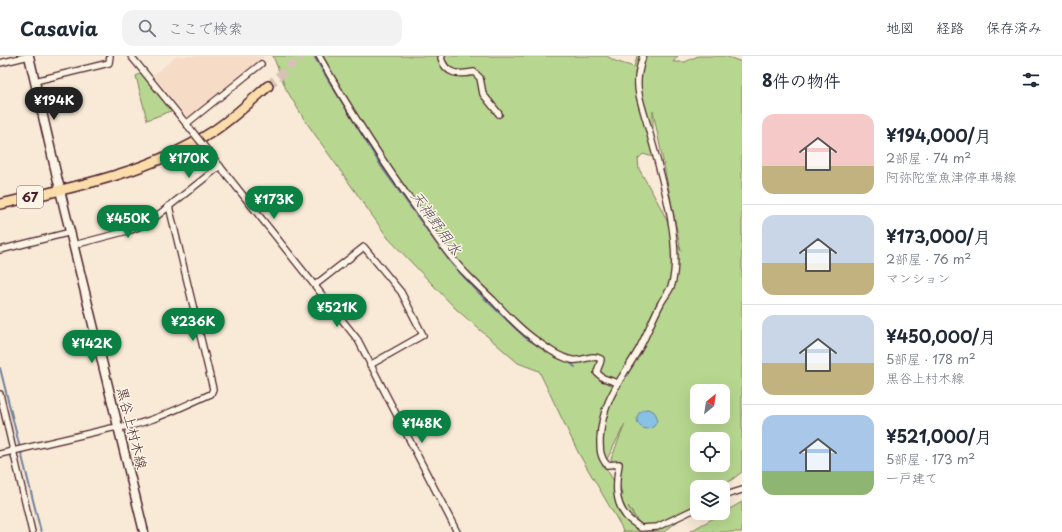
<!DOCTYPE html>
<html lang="ja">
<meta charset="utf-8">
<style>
:root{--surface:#fff;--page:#f2f2f3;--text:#1f2937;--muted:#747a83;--line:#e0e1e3;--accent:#0b8043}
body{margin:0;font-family:"Playpen Sans","Klee One",sans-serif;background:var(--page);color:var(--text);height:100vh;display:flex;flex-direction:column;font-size:15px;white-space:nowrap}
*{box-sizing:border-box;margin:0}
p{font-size:13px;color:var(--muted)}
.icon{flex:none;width:22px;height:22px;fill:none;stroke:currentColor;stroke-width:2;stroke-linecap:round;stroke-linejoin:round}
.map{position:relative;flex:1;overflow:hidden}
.side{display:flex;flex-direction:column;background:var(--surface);width:320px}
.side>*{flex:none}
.needle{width:26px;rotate:30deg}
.buttons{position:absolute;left:690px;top:328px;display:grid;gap:8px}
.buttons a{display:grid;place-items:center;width:40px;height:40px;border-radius:8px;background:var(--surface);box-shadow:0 4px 16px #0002;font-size:20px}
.price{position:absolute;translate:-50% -34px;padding:0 9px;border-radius:14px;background:var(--accent);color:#fff;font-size:13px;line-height:26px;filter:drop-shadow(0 1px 2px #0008)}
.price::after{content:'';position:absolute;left:50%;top:24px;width:12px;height:9px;margin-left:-6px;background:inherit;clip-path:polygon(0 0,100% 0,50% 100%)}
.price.on{background:#222;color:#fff}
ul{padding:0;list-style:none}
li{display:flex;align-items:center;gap:12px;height:100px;padding:0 20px}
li+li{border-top:1px solid var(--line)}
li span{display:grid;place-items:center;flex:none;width:112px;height:80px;border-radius:12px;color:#555}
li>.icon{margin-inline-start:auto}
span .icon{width:48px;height:48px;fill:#fffc;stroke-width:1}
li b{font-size:17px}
h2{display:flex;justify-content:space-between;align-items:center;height:48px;padding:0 20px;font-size:17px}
header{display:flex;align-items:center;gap:24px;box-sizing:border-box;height:56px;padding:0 20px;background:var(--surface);border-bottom:1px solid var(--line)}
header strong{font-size:19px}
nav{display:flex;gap:22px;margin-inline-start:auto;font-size:14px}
.search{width:280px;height:36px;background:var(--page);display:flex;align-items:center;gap:10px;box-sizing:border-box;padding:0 14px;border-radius:12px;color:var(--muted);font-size:15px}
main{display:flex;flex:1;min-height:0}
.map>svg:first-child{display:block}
.built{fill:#f6dcc6}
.green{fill:#b7d790;stroke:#807b5e;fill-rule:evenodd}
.water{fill:#87c1e6;stroke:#6f809b}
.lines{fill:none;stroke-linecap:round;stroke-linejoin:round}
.stream{stroke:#6f809b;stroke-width:2}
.primary-tunnel{stroke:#d6c1b5;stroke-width:9;stroke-dasharray:9 4.5;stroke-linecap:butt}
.street-casing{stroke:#4a1f2b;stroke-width:8}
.secondary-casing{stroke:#4a1f2b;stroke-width:11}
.primary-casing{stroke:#4a1f2b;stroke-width:12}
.street{stroke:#fcf5e5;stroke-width:5.5}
.secondary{stroke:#fcf5e5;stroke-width:8}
.primary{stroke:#fbddab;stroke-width:9}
.street-bridge-casing{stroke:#4a1f2b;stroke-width:8;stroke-linecap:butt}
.street-bridge{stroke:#fcf5e5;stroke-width:5.5}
.labels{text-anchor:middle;stroke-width:3;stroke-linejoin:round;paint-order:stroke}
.shield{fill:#fcf5e5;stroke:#7f5f63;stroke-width:1}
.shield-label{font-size:13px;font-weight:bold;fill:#4a1f2b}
.street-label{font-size:14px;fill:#4a1f2b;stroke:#fcf5e5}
.water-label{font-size:15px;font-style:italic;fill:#5c5063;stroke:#fcf5e5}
</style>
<header>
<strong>Casavia</strong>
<div class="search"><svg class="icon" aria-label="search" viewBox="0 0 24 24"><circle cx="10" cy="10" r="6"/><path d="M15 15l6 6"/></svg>ここで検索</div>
<nav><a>地図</a><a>経路</a><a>保存済み</a></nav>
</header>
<main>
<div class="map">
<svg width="742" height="476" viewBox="0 0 742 476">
<rect width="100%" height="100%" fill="#f9ead7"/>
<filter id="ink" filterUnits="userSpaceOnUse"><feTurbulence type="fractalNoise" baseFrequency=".025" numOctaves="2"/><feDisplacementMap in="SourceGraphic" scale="8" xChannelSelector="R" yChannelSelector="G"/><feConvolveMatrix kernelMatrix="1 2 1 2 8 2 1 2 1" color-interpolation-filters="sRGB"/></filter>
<g filter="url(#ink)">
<polygon class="built" points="177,0 263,0 264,1 188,62 153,19"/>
<g class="green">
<path d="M273 0H607L615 5 634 11 637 0H678L673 6H685L698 0H725L742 6V416L722 431H697V450L664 476H645L628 450 642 476H623L621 470 579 398 539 315 518 307 456 253 388 182 304 63 286 33ZM653 55 681 195 661 152 639 113 638 103 643 98 653 101ZM697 335H723V361H697ZM625 368 611 403 623 440 604 409ZM697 383H723V409H697Z"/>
<polygon points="141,17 171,55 147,64 136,20"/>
<polygon points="742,446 742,476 689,476"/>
</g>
<circle class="water" cx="647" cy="363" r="10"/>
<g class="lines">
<g class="stream">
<polyline points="315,2 383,113 451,207 479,237 514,271 526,282 556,301 561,303"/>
<polyline points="569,306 575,311"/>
<polyline points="0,312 41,476"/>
</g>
<polyline class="primary-tunnel" points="268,30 301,0"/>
<g class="street-casing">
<g id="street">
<polyline points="131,0 188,70"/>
<path d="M319 0C349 53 381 104 417 153 427 166 435 181 445 193 459 212 476 228 493 244 507 259 521 274 537 285 548 293 559 301 572 304 582 306 592 297 601 303 601 308 597 312 597 317L603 322 618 327"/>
<path d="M442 0 441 2C446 19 459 19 474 16L480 22 483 38 499 58"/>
<path d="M643 0C640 10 637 19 638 30 638 41 645 59 648 71 659 112 683 187 672 228 670 235 664 241 661 247 653 262 647 278 639 293 620 326 602 344 600 384 600 394 600 401 607 409L619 408C616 426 614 445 626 460 630 465 636 468 641 472L657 471 697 452"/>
<polyline points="0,7 29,0"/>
<polyline points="35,25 109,7 110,0"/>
<polyline points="186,68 261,8"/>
<polyline points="211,99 358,284 457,476"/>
<polyline points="74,189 131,174 148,167 220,110"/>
<polyline points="0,194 71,176"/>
<polyline points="315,229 364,191 401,236 423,279 370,309"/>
<polyline points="0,338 32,476"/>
<path d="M0 398 112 372C142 372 183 350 211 338L213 333 169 150"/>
<polyline points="723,440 742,434"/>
</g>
</g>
<g class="secondary-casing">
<polyline id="secondary" points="29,0 64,151 144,476"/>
</g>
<g class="primary-casing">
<path id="primary" d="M0 148C72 132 148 117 212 76 232 63 250 46 268 30"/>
</g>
<use href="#street" class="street"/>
<use href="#secondary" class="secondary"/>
<use href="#primary" class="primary"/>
<g class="street-bridge-casing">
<polyline id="street-bridge" points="189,71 211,99"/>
</g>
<use href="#street-bridge" class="street-bridge"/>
</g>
</g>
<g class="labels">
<rect class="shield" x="17" y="130" width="26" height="22" rx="3"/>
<g class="shield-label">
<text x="30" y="146">67</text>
</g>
<g class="street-label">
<text transform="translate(132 372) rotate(76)" y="5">黒谷上村木線</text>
</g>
<g class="water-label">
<text transform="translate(436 167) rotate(54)" y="5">天神野用水</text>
</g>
</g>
</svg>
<div class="buttons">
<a><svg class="needle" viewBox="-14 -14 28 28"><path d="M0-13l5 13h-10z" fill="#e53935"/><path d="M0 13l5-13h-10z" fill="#747a83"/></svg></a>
<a><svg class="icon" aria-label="locate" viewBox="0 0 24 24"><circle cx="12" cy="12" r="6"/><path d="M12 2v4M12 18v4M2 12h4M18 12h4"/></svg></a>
<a><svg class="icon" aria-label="layers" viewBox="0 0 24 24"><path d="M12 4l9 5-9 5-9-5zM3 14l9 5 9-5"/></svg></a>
</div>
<b class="price on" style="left:54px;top:65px">¥194K</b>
<b class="price" style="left:189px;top:123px">¥170K</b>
<b class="price" style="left:274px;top:164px">¥173K</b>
<b class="price" style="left:128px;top:183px">¥450K</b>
<b class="price" style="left:337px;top:272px">¥521K</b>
<b class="price" style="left:193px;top:286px">¥236K</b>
<b class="price" style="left:92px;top:308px">¥142K</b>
<b class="price" style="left:422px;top:388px">¥148K</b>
</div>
<section class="side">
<h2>8件の物件<svg class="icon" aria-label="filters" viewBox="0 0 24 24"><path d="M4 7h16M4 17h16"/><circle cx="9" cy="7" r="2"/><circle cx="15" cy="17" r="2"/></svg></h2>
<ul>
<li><span style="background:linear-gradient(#f6c9c9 65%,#c2b280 0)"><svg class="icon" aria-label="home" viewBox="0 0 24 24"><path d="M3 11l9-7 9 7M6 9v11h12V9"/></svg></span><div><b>¥194,000/月</b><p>2部屋 · 74 m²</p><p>阿弥陀堂魚津停車場線</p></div></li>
<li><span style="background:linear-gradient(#c9d6e8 60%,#c2b280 0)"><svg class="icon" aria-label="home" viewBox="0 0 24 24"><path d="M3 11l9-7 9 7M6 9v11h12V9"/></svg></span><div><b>¥173,000/月</b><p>2部屋 · 76 m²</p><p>マンション</p></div></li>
<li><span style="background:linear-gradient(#c9d6e8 60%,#c2b280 0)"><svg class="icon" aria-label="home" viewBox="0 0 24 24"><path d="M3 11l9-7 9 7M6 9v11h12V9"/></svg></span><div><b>¥450,000/月</b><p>5部屋 · 178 m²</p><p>黒谷上村木線</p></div></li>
<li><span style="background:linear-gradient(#a9c7e8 70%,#8fb573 0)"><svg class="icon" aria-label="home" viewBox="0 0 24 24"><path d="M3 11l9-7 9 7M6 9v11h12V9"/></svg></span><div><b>¥521,000/月</b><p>5部屋 · 173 m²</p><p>一戸建て</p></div></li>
</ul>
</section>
</main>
